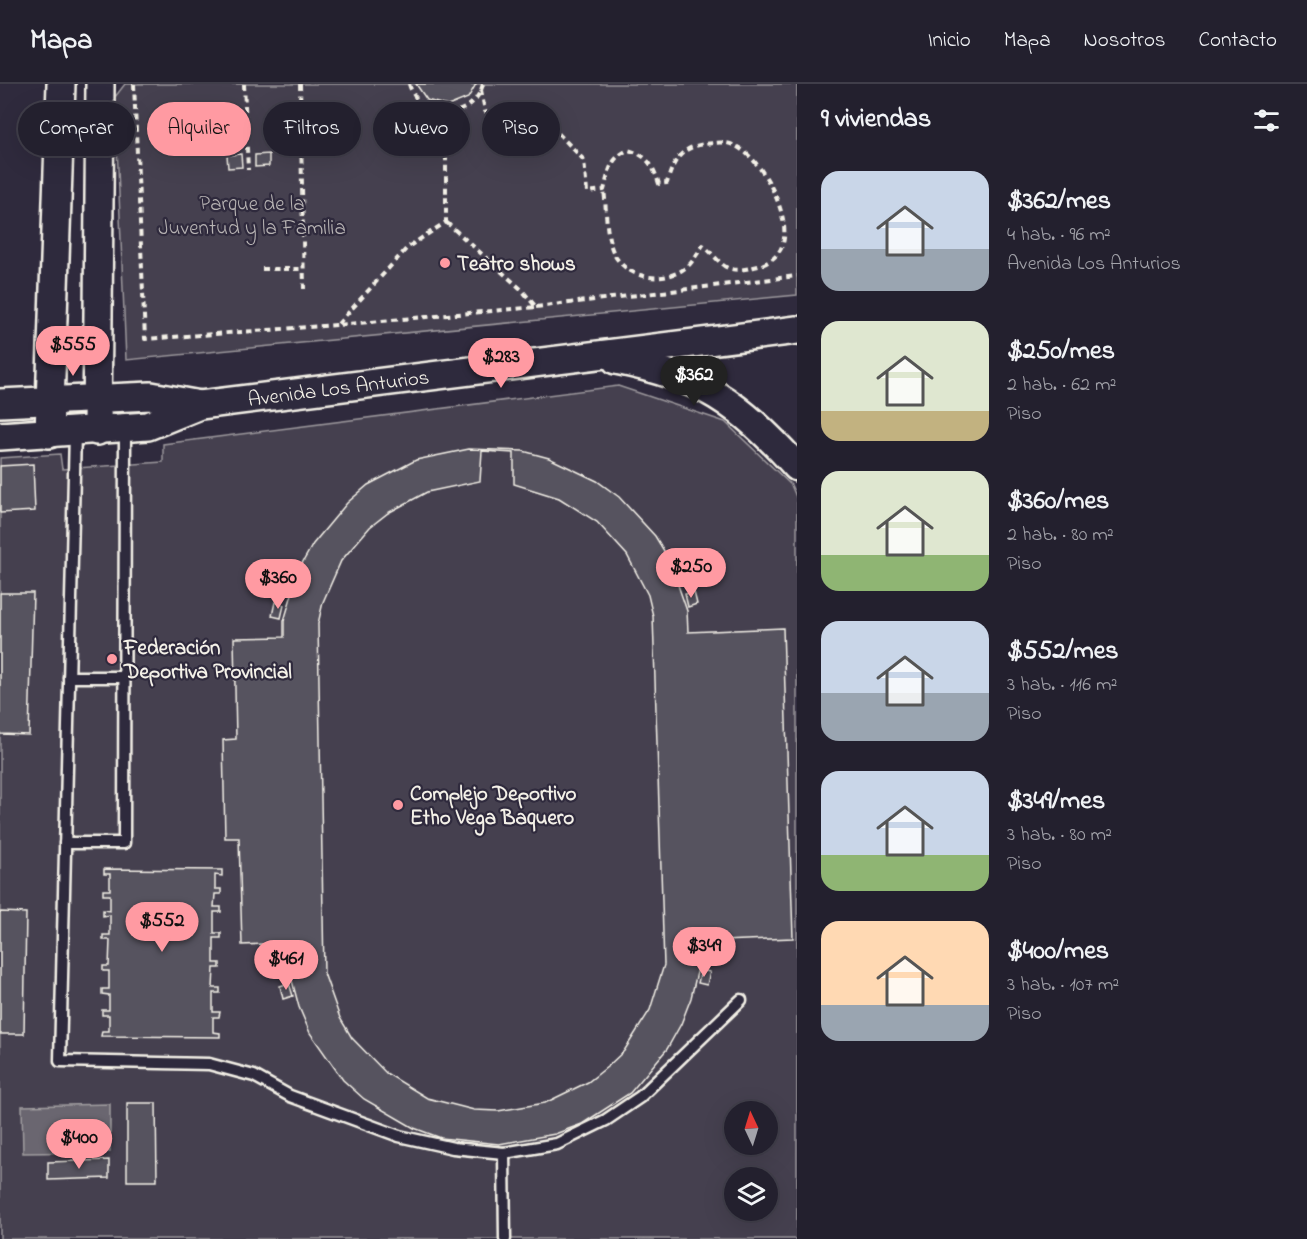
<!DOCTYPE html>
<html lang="es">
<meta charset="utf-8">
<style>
:root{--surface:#23202e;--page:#2f2d3a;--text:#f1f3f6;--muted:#a3a3aa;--line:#403e4a;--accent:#ff9aa2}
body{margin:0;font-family:"Indie Flower",sans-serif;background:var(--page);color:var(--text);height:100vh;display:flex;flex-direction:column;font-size:22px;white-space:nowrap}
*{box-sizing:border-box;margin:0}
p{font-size:20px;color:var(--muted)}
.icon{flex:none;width:33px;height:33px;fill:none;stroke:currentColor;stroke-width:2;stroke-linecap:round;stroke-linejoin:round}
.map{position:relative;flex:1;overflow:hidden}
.panel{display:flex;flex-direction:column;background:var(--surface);width:510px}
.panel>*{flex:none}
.top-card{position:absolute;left:18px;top:18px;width:570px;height:54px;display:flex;gap:12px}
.needle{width:39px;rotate:356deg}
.fabs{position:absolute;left:724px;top:1017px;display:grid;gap:12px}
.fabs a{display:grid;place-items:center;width:54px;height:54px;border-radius:50%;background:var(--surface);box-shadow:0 6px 24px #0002,0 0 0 2px var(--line);font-size:30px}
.price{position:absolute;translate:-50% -51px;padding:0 14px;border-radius:21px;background:var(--accent);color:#111;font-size:20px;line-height:39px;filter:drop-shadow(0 2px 3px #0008)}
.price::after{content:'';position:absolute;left:50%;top:36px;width:18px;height:14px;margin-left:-9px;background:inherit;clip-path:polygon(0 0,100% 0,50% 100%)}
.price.active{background:#222;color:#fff}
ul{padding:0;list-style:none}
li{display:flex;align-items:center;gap:18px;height:150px;padding:0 24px}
li span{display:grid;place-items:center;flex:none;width:168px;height:120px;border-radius:18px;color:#555}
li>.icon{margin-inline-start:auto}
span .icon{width:72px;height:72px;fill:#fffc;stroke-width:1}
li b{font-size:26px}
h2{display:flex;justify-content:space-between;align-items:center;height:72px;padding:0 24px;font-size:26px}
.tag{padding:0 21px;border-radius:27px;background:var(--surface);box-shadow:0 6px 24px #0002,0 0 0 2px var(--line);font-size:21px;line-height:54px}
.tag.active{background:var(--accent);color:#111}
header{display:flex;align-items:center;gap:36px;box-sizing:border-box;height:84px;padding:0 30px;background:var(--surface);border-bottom:2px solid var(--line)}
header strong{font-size:28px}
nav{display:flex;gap:33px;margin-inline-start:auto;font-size:21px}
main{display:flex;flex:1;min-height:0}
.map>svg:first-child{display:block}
.green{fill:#454050;stroke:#9c989c;stroke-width:1.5;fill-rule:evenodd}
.water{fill:#6a6670;stroke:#a19ea0;stroke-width:1.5}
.building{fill:#56525f;stroke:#f4f1e8;stroke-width:1.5;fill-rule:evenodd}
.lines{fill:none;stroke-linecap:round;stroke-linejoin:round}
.service-casing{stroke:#f4f1e8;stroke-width:15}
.tertiary-casing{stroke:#f4f1e8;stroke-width:32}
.path{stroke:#f4f1e8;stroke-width:4;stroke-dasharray:6 4.5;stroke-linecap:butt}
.service{stroke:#2f2a3d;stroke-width:10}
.tertiary{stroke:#2f2a3d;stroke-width:27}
.poi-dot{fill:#ff9aa2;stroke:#2f2a3d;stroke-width:2}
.labels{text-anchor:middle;stroke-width:4.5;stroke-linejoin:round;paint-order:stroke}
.park-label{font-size:21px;fill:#b7b3b3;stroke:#2f2a3d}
.poi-label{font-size:21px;font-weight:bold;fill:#f4f1e8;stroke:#2f2a3d;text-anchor:start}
.street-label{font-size:21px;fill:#f4f1e8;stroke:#2f2a3d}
</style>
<header>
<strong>Mapa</strong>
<nav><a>Inicio</a><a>Mapa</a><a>Nosotros</a><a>Contacto</a></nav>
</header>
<main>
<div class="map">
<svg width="797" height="1155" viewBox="0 0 797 1155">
<rect width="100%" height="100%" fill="#2f2a3d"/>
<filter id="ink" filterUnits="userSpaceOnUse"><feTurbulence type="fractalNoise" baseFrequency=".0167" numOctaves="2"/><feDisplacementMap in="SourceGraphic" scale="12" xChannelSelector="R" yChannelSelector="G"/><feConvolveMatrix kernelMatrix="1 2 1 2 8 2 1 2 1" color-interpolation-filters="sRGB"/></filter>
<g filter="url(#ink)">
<g class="green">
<polygon points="125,0 797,0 797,211 126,276 115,13"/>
<path d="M618 302 725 338 791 401 797 415V1155H0V374L60 370 62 385 163 378V360ZM735 1028H768V1060H735ZM735 1094H768V1126H735Z"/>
</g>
<polygon class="water" points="110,1020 110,1068 23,1069 22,1022"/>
<g class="building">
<polygon points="416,0 476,0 468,14 448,22 427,16"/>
<polygon points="241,70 242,83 228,84 227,71"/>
<polygon points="269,70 269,82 255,83 255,71"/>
<path d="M469 365 523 367 549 374 597 397 619 413 655 452 669 475 687 527 688 548 783 544 793 854 697 858 698 884 691 914 681 940 667 965 630 1009 582 1040 555 1050 499 1060 441 1054 414 1044 364 1015 343 996 310 949 299 923 291 893 290 859 242 861 239 754H225L223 656 236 655 234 554 284 553V537L300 483 313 460 347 419 368 401 416 376ZM482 367 514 369V400L559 414 597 438 627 471 648 511 653 532 664 881 650 926 624 967 607 983 588 998 545 1019 498 1027 474 1026 427 1014 386 989 352 954 340 934 324 889 318 540 323 518 341 477 370 443 388 429 427 408 480 397Z"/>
<polygon points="33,380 35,427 0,429 0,382"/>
<polygon points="694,508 697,520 688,523 685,510"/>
<polygon points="0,509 33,509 29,651 0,650"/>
<polygon points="275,518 284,521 281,534 272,532"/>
<polygon points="104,785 222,786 222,792 215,791 215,805 221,805 221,810 215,810 214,823 221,823 221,828 214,828 214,849 221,849 221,854 214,854 214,879 220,879 220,884 214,884 213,904 220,904 220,909 213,909 213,928 220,928 219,933 213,933 213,948 220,949 220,953 101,952 102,947 109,947 109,931 102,931 102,926 109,926 109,911 102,910 102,905 109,905 109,887 103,887 103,882 109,882 110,856 103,856 103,851 110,851 110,831 103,832 103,826 110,827 110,811 103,811 103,806 110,806 110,790 104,790"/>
<polygon points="0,828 26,829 24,950 0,950"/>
<polygon points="701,886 710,888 707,901 698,899"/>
<polygon points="289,899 293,912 283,915 280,902"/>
<polygon points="127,1019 156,1019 157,1097 127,1097"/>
<polygon points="109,1076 109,1094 48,1096 48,1078"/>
</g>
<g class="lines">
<g class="service-casing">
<g id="service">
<polyline points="75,348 60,977 209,980 254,992 290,1012 399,1052 453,1064 504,1069 557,1060 606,1036 640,1013 741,916"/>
<polyline points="69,593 125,593"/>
<polyline points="65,759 124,759 125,345"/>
<polyline points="504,1069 505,1155"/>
</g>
</g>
<g class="tertiary-casing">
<g id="tertiary">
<path d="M616 276C702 293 738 318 797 383"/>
<polyline points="0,319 151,312 200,321"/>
<polyline points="97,347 100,0"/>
<polyline points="49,350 61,0"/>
<path id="s1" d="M0 352 148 342 200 321 797 246"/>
</g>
</g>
<g class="path">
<polyline points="134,0 145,255 337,241"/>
<polyline points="244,0 248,86"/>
<polyline points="300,0 304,205"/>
<path d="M409 0C420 38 473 38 483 0"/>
<path d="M481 6 485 27 502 46 554 45 584 76 587 108 604 106C609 88 609 75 628 66 647 71 653 81 659 100L667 99C673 77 681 63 705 60 714 59 725 57 733 61 760 71 788 126 784 154 782 171 769 180 754 183 744 186 731 188 723 181 716 175 710 167 703 161 699 167 695 174 690 180 669 201 628 197 614 170 605 151 607 127 604 106"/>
<polyline points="446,138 521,205 536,223 337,241 408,163 446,138 446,29"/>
<polyline points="262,185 304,185"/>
<polyline points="536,223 797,192"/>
</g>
<use href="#service" class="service"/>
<use href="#tertiary" class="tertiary"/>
</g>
</g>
<g class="poi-dot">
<circle cx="445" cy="179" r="6"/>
<circle cx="112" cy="575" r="6"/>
<circle cx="398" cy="721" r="6"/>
</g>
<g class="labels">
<g class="park-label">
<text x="252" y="126">Parque de la<tspan x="252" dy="24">Juventud y la Familia</tspan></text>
</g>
<g class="poi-label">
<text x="457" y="186">Teatro shows</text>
<text x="124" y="570">Federación<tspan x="124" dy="24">Deportiva Provincial</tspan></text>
<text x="410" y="716">Complejo Deportivo<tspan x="410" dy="24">Etho Vega Baquero</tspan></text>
</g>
<g class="street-label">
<text dy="7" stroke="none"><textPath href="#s1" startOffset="344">Avenida Los Anturios</textPath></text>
</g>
</g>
</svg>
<div class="fabs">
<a><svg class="needle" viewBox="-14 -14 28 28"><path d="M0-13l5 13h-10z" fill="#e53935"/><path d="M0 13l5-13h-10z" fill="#a3a3aa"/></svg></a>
<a><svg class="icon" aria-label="layers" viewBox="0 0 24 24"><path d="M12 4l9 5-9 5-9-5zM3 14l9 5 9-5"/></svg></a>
</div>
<b class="price" style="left:73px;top:293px">$555</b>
<b class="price" style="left:501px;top:305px">$283</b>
<b class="price active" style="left:694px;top:323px">$362</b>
<b class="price" style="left:691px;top:515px">$250</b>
<b class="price" style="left:278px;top:526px">$360</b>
<b class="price" style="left:162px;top:869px">$552</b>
<b class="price" style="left:704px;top:894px">$349</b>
<b class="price" style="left:286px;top:907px">$461</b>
<b class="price" style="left:79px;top:1086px">$400</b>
<div class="top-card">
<a class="tag">Comprar</a>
<a class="tag active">Alquilar</a>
<a class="tag">Filtros</a>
<a class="tag">Nuevo</a>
<a class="tag">Piso</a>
</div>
</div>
<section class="panel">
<h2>9 viviendas<svg class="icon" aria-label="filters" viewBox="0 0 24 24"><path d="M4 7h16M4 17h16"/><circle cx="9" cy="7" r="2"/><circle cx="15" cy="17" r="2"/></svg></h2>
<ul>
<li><span style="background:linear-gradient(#c9d6e8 65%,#9aa5b1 0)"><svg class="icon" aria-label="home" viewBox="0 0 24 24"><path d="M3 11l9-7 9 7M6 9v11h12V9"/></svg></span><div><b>$362/mes</b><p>4 hab. · 96 m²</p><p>Avenida Los Anturios</p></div></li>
<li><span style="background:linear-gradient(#dfe7d0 75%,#c2b280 0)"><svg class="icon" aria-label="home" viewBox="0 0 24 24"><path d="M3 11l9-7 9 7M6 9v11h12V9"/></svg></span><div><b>$250/mes</b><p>2 hab. · 62 m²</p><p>Piso</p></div></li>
<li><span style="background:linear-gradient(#dfe7d0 70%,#8fb573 0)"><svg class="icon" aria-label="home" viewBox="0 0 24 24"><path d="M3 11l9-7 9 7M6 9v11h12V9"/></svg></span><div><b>$360/mes</b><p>2 hab. · 80 m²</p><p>Piso</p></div></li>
<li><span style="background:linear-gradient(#c9d6e8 60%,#9aa5b1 0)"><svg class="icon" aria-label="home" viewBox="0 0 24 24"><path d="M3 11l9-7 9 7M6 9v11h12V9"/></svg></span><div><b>$552/mes</b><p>3 hab. · 116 m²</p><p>Piso</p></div></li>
<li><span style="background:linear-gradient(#c9d6e8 70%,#8fb573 0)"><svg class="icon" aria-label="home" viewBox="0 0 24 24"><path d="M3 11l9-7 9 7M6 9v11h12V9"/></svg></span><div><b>$349/mes</b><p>3 hab. · 80 m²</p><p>Piso</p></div></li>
<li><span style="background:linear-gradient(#ffd9b3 70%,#9aa5b1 0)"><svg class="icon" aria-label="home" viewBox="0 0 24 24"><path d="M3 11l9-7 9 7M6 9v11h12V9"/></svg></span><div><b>$400/mes</b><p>3 hab. · 107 m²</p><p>Piso</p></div></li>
</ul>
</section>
</main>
